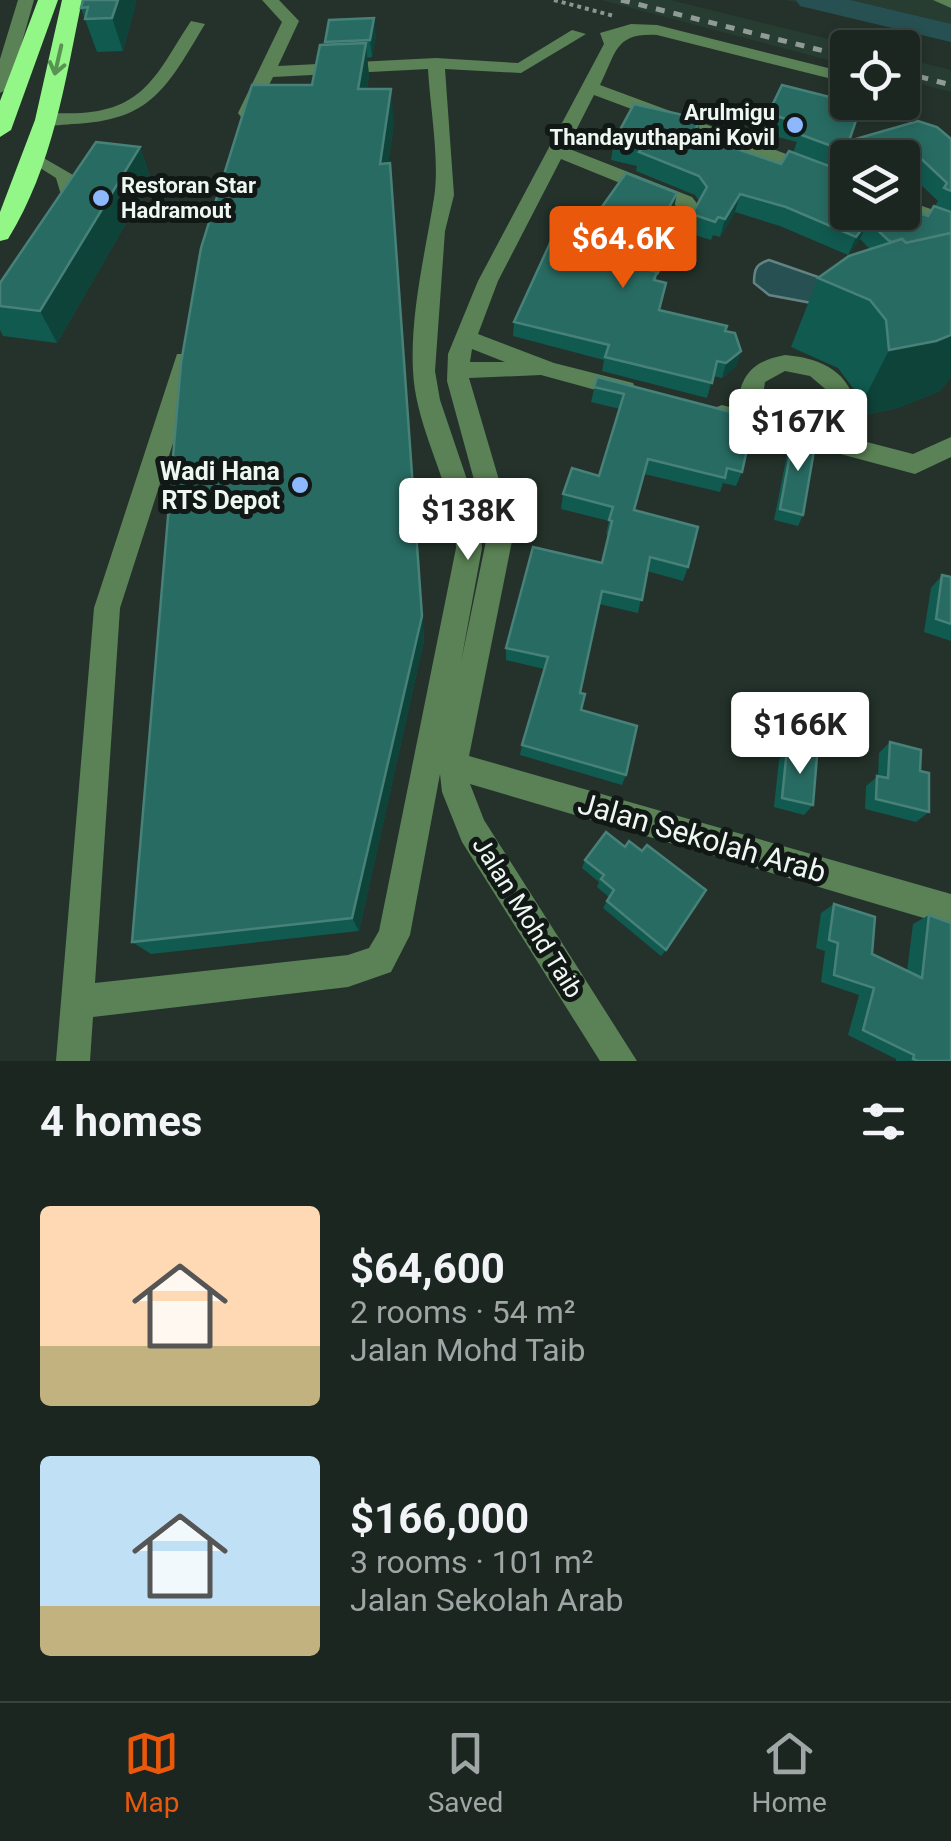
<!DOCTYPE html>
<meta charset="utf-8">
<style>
:root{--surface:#1b2620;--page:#28322d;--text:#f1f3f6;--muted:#a0a5a5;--line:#39433e;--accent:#ea580c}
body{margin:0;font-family:Roboto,sans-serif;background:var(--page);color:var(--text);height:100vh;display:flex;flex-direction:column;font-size:38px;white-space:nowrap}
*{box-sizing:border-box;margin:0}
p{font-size:32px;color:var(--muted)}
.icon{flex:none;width:55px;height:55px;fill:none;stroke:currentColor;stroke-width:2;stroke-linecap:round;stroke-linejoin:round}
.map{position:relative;height:1061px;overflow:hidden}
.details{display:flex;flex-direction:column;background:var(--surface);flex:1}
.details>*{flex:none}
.tools{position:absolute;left:830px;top:30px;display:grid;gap:20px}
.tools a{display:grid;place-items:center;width:90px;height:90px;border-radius:10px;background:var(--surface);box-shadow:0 5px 15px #0003,0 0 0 2px var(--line);font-size:50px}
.price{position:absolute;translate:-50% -85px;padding:0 22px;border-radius:10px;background:#fff;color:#222;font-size:32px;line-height:65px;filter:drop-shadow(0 2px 5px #0008)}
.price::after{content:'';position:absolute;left:50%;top:60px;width:30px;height:22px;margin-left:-15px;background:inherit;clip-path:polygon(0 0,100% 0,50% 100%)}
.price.selected{background:var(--accent);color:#fff}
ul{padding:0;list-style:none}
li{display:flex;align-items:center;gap:30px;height:250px;padding:0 40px}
li span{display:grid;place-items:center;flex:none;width:280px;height:200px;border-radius:10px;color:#555}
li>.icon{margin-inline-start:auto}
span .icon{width:120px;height:120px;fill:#fffc;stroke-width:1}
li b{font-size:42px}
h2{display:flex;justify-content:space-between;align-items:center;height:120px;padding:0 40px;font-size:42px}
.tab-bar{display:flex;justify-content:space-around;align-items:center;height:140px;border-top:2px solid var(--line);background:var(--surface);font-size:28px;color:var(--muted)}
.tab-bar a{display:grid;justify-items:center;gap:5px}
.tab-bar .selected{color:var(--accent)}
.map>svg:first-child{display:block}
.built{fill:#283d32}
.water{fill:#275052;stroke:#638282;stroke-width:2.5}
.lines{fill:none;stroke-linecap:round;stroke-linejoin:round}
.river{fill:#275052;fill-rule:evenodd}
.path{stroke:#8a958f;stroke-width:4;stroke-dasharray:4 4;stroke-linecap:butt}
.minor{fill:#5b8256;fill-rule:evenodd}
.highway{fill:#92f786;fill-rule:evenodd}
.rail{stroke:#909b95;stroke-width:5;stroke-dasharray:9 9;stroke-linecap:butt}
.wall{fill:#115a50;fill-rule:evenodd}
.shaded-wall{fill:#0e433a}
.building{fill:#286b62;stroke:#478178;stroke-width:2.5}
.oneway{stroke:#589353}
.poi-dot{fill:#8eb8fd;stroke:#121815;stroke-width:4}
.labels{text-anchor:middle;stroke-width:10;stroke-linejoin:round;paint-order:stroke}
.far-poi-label{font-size:22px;font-weight:bold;fill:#eef7f2;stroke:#121815;text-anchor:end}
.poi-label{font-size:25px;font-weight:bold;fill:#eef7f2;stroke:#121815;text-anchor:end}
.street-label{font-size:25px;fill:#eef7f2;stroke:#121815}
.near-street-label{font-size:30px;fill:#eef7f2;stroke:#121815}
</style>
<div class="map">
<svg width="951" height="1061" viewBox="0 0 951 1061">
<rect width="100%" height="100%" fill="#24322b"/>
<g class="built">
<polygon points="601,0 670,0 861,47 848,48 847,65"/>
<polygon points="786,0 951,0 951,40"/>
<polygon points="902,58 951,70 951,92 903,79"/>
</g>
<path class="water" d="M769 260 824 279 817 304 769 295 754 283C754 269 756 264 769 260Z"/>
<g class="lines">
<polygon class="river" points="796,0 850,0 951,24 951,42 800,6"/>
<polyline class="path" points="554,0 614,16"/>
<g class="minor">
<polygon points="18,0 34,0 9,88 0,93 0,59"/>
<path d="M262 0H279L299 21 278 66 436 58 518 63 572 30 586 34 521 73 445 69 454 195 445 231 435 371 440 400 480 518 482 548 461 662 488 531 447 381 448 354 478 281 604 44 600 33 631 24 657 25 848 73V83L657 35C615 33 617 51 600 85L848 177V190L594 95 567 148 692 197 699 206 658 275H644L641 270 679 207 561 159 498 281 478 334 554 363 633 383 636 389 625 398 541 375 469 378 514 531 469 756 951 894V926L470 784 484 820 637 1061H600L462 842 442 792 440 774 410 935 391 972 348 987 93 1017 90 1061H56L94 608 177 354H193L196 360 193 381 120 608 95 983 348 955 369 948 379 931 456 548C455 486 416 433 413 371 410 314 425 254 434 198 440 161 430 107 428 69L273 77 253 117H241L238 113 282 22ZM472 349 505 362H470Z"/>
<polygon points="933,0 951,0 951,8"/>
<path d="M191 21 205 24C167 87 152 121 72 124 59 125 45 128 35 120 47 111 66 114 81 113 147 109 159 69 191 21Z"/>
<polygon points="35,153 73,175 81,195 66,220 52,220 49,215 61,195 56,178 26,159"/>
<polygon points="902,199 951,216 951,230 902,212"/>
<path d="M785 355C818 358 846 369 855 402L847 422 836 434 913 454 951 437V457L915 474 714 420 710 414 714 408 722 405 737 409C740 375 752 361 785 355ZM785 371 810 376 830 393 829 412 812 428 760 415 765 382Z"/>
</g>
<g class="highway">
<polygon points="38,0 58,0 11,130 0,137 0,101"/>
<path d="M62 0H82C65 82 53 166 8 239L0 241V212L35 120Z"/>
</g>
<g class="rail">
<polyline points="621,0 848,57"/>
<polyline points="902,72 951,85"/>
</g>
</g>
<g class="wall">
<polygon points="136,2 123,51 97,52 81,8"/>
<polygon points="376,35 372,57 367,58 369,76 367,89 394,123 388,163 393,196 424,640 359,931 151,954 132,942 312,85 325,42"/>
<path d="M832 102 849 141 951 139V377L940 391 898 408 855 417 853 388 838 368 791 347 818 278 870 249 860 239 848 255 780 226 735 212 720 237 713 235 711 240 688 233 692 214 699 201 695 195 636 171 637 166 611 160 614 141 701 119 697 135 781 164 793 153 797 142 762 133 768 114ZM848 158H902L905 170 938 201 935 206 928 216 848 212Z"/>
<polygon points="140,147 151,180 57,343 3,336 0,330 0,283"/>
<polygon points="674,209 641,268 656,280 660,310 725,331 741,351 736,366 722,378 713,376 707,398 602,371 604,360 513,336 514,322 574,246"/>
<polygon points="597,377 742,472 736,486 723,483 720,492 644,474 634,510 688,567 683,581 647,571 638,613 599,604 580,693 581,710 626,775 622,785 520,755 522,745 544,669 506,660 506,648 602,563 609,535 606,534 609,521 561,509 563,494 599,476 620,409 591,402"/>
<polygon points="794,433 803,515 798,526 774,520 789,444"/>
<polygon points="942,575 951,577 951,641 924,632 931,588"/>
<polygon points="890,742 920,771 929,812 916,822 865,809 866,786 878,776 879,753"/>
<polygon points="787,749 813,805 804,815 774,807 779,760"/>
<polygon points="606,832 666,950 661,956 603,908 609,897 597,887 599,882 582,868 585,860"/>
<polygon points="834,904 872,954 907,971 913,924 929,915 951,1061 896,1061 896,1059 848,1035 859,995 821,982 825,951 816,948 821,913"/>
</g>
<g class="shaded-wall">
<polygon points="118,0 136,0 136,2 123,51 112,18"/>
<polygon points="374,18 376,35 372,57 370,40"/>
<polygon points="366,43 369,76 361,122 358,89"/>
<polygon points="391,89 394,123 383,197 380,164"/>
<polygon points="140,147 151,180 57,343 40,311"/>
<polygon points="390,163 424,640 359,931 352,918"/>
<polygon points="677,193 674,209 634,282 636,267"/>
<polygon points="740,194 735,212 720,237 725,219"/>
<polygon points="868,221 860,239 848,255 856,237"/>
<polygon points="951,335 951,377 940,391 898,408 855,417 889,350"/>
<polygon points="741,351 736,366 722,378 726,363"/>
</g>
<g class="building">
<polygon points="83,0 118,0 112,18 85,19 88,7 81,8"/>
<polygon points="374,18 370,40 325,42 329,20"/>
<polygon points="366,43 358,89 391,89 380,164 390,163 422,616 352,918 132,942 181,363 201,248 252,85 312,85 320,45"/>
<polygon points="782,85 834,98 832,102 860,109 849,141 918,121 937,127 951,139 951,191 944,188 947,183 913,151 902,169 902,158 857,158 856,155 799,134 805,124 768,114"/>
<polygon points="634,104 701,119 693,134 781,164 789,151 848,173 848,212 902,212 902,207 928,216 934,206 951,212 951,233 906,243 902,239 892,242 888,240 868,221 856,237 786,207 740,194 725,219 718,217 715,222 692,214 707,187 699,176 639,152 642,148 614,141"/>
<polygon points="96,142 140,147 40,311 0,306 0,283"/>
<polygon points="626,173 677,193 636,267 657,272 654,280 666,283 659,310 727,326 725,331 735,333 741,351 726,363 717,361 712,383 605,357 609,345 514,322 551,241 574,246"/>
<polygon points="951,233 951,335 936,341 889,350 886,320 870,300 818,278 849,256 902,239 906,243"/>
<polygon points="597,377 754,418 742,472 727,468 725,478 648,459 634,510 698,527 688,567 650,557 642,600 602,591 580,693 585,694 581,710 637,726 626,775 522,745 548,657 506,648 533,547 602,563 612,521 609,520 613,507 563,494 572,468 599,476 624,394 594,387"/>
<polygon points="794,433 816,439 803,515 780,509"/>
<polygon points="942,575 951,577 951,624 936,619"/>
<polygon points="890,742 921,750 920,771 929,773 929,812 876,799 877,776 888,778"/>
<polygon points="787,749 817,756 813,805 782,798"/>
<polygon points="606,832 625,847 629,841 642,851 647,845 706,890 666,950 607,901 614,890 601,879 604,875 585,860"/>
<polygon points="834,904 875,917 872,954 922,978 929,915 951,923 951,1061 918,1061 913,1059 914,1055 863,1030 874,988 834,975 838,943 829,940"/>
</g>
<defs><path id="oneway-shaft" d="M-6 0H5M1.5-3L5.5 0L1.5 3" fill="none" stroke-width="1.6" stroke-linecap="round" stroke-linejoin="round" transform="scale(2.5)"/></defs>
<use class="oneway" href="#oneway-shaft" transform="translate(58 60) rotate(103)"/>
<g class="poi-dot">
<circle cx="795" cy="125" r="10"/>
<circle cx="101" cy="198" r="10"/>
<circle cx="300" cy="485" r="10"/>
</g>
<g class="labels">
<g class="far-poi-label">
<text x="775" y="120">Arulmigu<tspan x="775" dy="25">Thandayuthapani Kovil</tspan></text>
<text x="121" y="193" text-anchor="start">Restoran Star<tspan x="121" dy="25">Hadramout</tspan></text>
</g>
<g class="poi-label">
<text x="280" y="480">Wadi Hana<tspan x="280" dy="29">RTS Depot</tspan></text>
</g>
<g class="street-label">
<text transform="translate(528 917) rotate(58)" y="9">Jalan Mohd Taib</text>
</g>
<g class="near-street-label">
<text transform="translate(702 838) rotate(16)" y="10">Jalan Sekolah Arab</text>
</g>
</g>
</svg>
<div class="tools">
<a><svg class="icon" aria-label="locate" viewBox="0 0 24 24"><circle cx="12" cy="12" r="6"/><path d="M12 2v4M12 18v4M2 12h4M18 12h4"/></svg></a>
<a><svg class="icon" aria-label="layers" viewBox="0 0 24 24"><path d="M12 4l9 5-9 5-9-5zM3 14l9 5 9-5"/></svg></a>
</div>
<b class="price selected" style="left:623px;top:291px">$64.6K</b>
<b class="price" style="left:798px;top:474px">$167K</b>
<b class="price" style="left:468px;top:563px">$138K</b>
<b class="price" style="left:800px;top:777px">$166K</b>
</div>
<section class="details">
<h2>4 homes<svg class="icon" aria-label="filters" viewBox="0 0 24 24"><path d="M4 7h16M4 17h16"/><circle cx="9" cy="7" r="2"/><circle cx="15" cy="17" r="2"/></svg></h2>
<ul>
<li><span style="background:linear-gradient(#ffd9b3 70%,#c2b280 0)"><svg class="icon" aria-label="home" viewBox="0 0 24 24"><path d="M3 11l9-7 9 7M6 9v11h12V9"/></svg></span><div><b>$64,600</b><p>2 rooms · 54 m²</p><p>Jalan Mohd Taib</p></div></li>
<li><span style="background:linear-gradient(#bfe0f5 75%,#c2b280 0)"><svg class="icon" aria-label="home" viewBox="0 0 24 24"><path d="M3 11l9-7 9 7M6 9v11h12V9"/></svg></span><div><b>$166,000</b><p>3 rooms · 101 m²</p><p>Jalan Sekolah Arab</p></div></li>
</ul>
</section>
<nav class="tab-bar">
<a class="selected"><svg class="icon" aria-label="map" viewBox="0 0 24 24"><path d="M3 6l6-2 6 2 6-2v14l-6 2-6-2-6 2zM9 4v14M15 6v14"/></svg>Map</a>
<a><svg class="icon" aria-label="saved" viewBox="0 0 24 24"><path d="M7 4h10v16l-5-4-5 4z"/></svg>Saved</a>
<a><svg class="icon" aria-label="home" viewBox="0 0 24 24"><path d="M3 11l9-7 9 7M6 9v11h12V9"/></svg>Home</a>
</nav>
